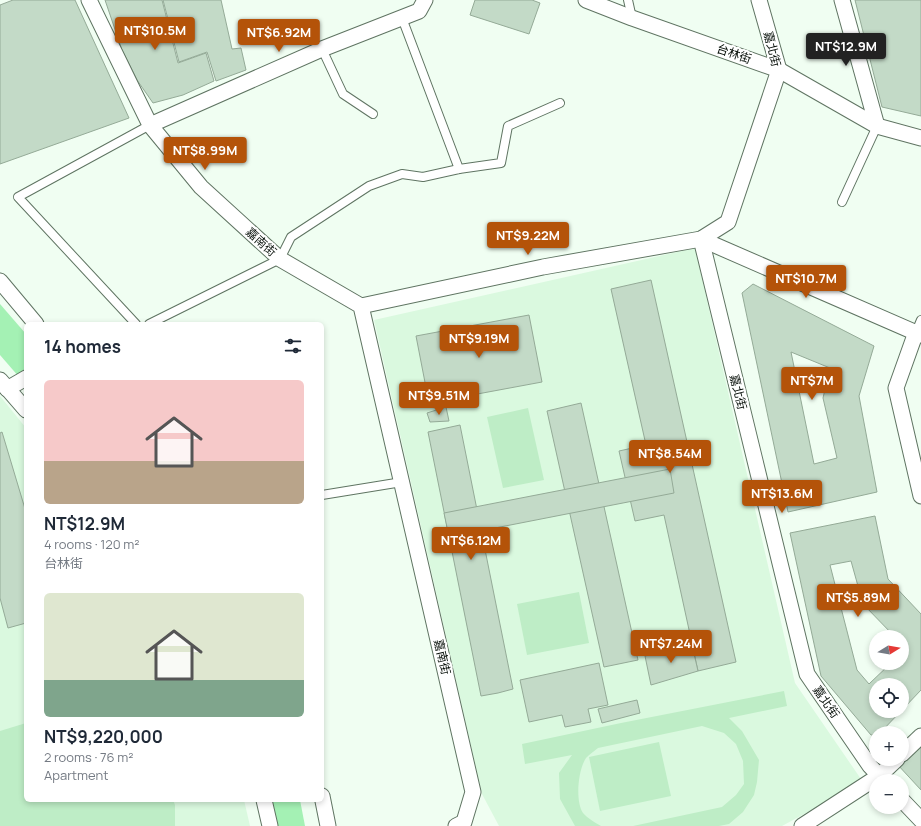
<!DOCTYPE html>
<meta charset="utf-8">
<style>
:root{--surface:#fff;--page:#f6f6f7;--text:#1f2937;--muted:#747a83;--accent:#b45309}
body{margin:0;font-family:Manrope,"Noto Sans TC",sans-serif;background:var(--page);color:var(--text);height:100vh;display:flex;flex-direction:column;font-size:15px;white-space:nowrap}
*{box-sizing:border-box;margin:0}
p{font-size:13px;color:var(--muted)}
.icon{flex:none;width:22px;height:22px;fill:none;stroke:currentColor;stroke-width:2;stroke-linecap:round;stroke-linejoin:round}
.map{position:relative;flex:1;overflow:hidden}
.drawer{position:absolute;left:24px;top:322px;width:300px;height:480px;display:flex;flex-direction:column;background:var(--surface);border-radius:6px;box-shadow:0 2px 6px #0003}
.drawer>*{flex:none}
.needle{width:26px;rotate:79deg}
.buttons{position:absolute;left:869px;top:630px;display:grid;gap:8px}
.buttons a{display:grid;place-items:center;width:40px;height:40px;border-radius:50%;background:var(--surface);box-shadow:0 2px 6px #0003;font-size:20px}
.price{position:absolute;translate:-50% -34px;padding:0 9px;border-radius:4px;background:var(--accent);color:#fff;font-size:13px;line-height:26px;filter:drop-shadow(0 1px 2px #0008)}
.price::after{content:'';position:absolute;left:50%;top:24px;width:12px;height:9px;margin-left:-6px;background:inherit;clip-path:polygon(0 0,100% 0,50% 100%)}
.price.selected{background:#222;color:#fff}
ul{padding:0;list-style:none}
li{display:grid;align-content:center;gap:8px;height:212px;padding:0 20px}
li span{display:grid;place-items:center;height:124px;border-radius:6px;color:#555}
li>.icon{margin-inline-start:auto}
span .icon{width:72px;height:72px;fill:#fffc;stroke-width:1}
li b{font-size:17px}
h2{display:flex;justify-content:space-between;align-items:center;height:48px;padding:0 20px;font-size:17px}
.map>svg:first-child{display:block}
.built{fill:#daf9df}
.green{fill:#beedc6}
.water{fill:#a4f1b4}
.building{fill:#c3dac7;stroke:#94aa97;fill-rule:evenodd}
.lines{fill:none;stroke-linecap:round;stroke-linejoin:round}
.service-casing{stroke:#5f7462;stroke-width:10}
.minor-casing{stroke:#5f7462;stroke-width:17}
.service{stroke:#fff;stroke-width:8}
.minor{stroke:#fff;stroke-width:15}
.labels{text-anchor:middle;stroke-width:4;stroke-linejoin:round;paint-order:stroke}
.street-label{font-size:12px;fill:#070f09;stroke:#fff}
</style>
<div class="map">
<svg width="921" height="826" viewBox="0 0 921 826">
<rect width="100%" height="100%" fill="#f0fef2"/>
<g class="built">
<polygon points="695,248 795,683 863,782 782,826 499,826 482,794 374,320"/>
<polygon points="0,396 26,428 26,800 244,800 250,826 0,826"/>
</g>
<g class="green">
<polygon points="528,408 544,480 503,488 487,417"/>
<polygon points="579,592 589,643 527,655 517,604"/>
<path d="M784 691 787 706 729 718 742 731 759 760 757 782 754 795 743 812 729 824 719 826H633L722 807 736 795 744 784 743 761 736 744 724 733 702 726 598 748C594 751 589 755 586 758 578 770 575 801 583 813 587 818 596 823 601 826H575L560 799 559 773 572 755 525 764 522 744 621 723Z"/>
<polygon points="26,723 26,800 173,800 175,805 175,826 0,826 0,731"/>
<polygon points="659,742 671,796 600,811 589,757"/>
</g>
<g class="water">
<polygon points="0,304 26,334 26,385 0,355"/>
<polygon points="265,800 300,800 305,826 270,826"/>
</g>
<g class="building">
<polygon points="13,0 75,0 129,118 0,164 0,5"/>
<polygon points="105,0 162,0 178,63 206,53 214,81 183,95 153,103 137,80 122,50"/>
<polygon points="163,0 221,0 232,49 241,48 246,70 216,81 207,52 179,62"/>
<polygon points="475,0 532,0 540,3 529,34 470,15"/>
<polygon points="855,0 921,0 921,116 882,107"/>
<polygon points="651,280 736,662 698,671 664,515 635,521 619,451 646,445 611,289"/>
<path d="M753 284 874 346 859 396 877 492 788 512 742 293ZM791 352 830 368 823 398 837 458 814 464Z"/>
<polygon points="529,315 542,382 429,403 416,336"/>
<polygon points="581,403 638,660 604,667 547,411"/>
<polygon points="446,407 449,421 430,422 427,413"/>
<polygon points="460,425 513,689 498,693 481,696 428,432"/>
<polygon points="2,432 26,512 26,623 8,628 0,598 0,433"/>
<polygon points="670,469 674,493 449,537 444,513"/>
<path d="M875 516 888 579 921 614V690L902 710V685H876V711H901L880 733H876V735H871L821 676 790 533ZM851 561 863 604 895 637H902V644L906 648 902 652V663H891L869 684 857 670 830 565Z"/>
<polygon points="692,645 698,671 651,685 645,656"/>
<polygon points="599,663 608,705 588,709 591,722 565,727 562,715 529,722 520,680"/>
<polygon points="637,700 640,713 602,723 598,709"/>
<polygon points="921,744 921,790 897,764"/>
</g>
<g class="lines">
<g class="service-casing">
<g id="service">
<polyline points="628,0 632,18"/>
<polyline points="402,18 459,169"/>
<polyline points="322,49 343,94 373,114"/>
<polyline points="842,202 877,126"/>
<polyline points="136,324 18,197 150,125"/>
<polyline points="149,324 280,259 291,237 369,186 402,174 423,177 459,169 501,163 508,126 560,103"/>
<polyline points="916,332 921,320"/>
<polyline points="322,495 402,482"/>
</g>
</g>
<g class="minor-casing">
<g id="minor">
<polyline points="89,0 150,125 201,187 280,259 361,306 473,792 464,822 456,826"/>
<polyline points="586,0 632,18 779,70 877,126 921,138"/>
<polyline points="842,0 877,126"/>
<polyline points="150,125 322,49 419,11 425,0"/>
<polyline points="701,239 807,674 870,766 884,781"/>
<polyline points="701,239 921,335"/>
<polyline points="0,281 36,324"/>
<polyline points="361,306 543,267 701,239 728,222 779,70 759,0"/>
<polyline points="916,332 896,388 921,496"/>
<polyline points="0,380 26,410"/>
<polyline points="7,389 26,378"/>
<polyline points="902,754 921,736"/>
<polyline points="322,796 328,826"/>
<polyline points="264,800 270,826"/>
<polyline points="902,800 921,820"/>
<polyline points="802,826 879,776 897,759"/>
</g>
</g>
<use href="#service" class="service"/>
<use href="#minor" class="minor"/>
</g>
<g class="labels">
<g class="street-label">
<text transform="translate(772 49) rotate(76)" y="4">嘉北街</text>
<text transform="translate(734 54) rotate(19)" y="4">台林街</text>
<text transform="translate(261 242) rotate(42)" y="4">嘉南街</text>
<text transform="translate(738 392) rotate(76)" y="4">嘉北街</text>
<text transform="translate(442 657) rotate(77)" y="4">嘉南街</text>
<text transform="translate(826 702) rotate(55)" y="4">嘉北街</text>
</g>
</g>
</svg>
<div class="buttons">
<a><svg class="needle" viewBox="-14 -14 28 28"><path d="M0-13l5 13h-10z" fill="#e53935"/><path d="M0 13l5-13h-10z" fill="#747a83"/></svg></a>
<a><svg class="icon" aria-label="locate" viewBox="0 0 24 24"><circle cx="12" cy="12" r="6"/><path d="M12 2v4M12 18v4M2 12h4M18 12h4"/></svg></a>
<a>+</a>
<a>−</a>
</div>
<b class="price" style="left:155px;top:51px">NT$10.5M</b>
<b class="price" style="left:279px;top:53px">NT$6.92M</b>
<b class="price selected" style="left:846px;top:67px">NT$12.9M</b>
<b class="price" style="left:205px;top:171px">NT$8.99M</b>
<b class="price" style="left:528px;top:256px">NT$9.22M</b>
<b class="price" style="left:806px;top:299px">NT$10.7M</b>
<b class="price" style="left:479px;top:359px">NT$9.19M</b>
<b class="price" style="left:812px;top:401px">NT$7M</b>
<b class="price" style="left:439px;top:416px">NT$9.51M</b>
<b class="price" style="left:670px;top:474px">NT$8.54M</b>
<b class="price" style="left:782px;top:514px">NT$13.6M</b>
<b class="price" style="left:471px;top:561px">NT$6.12M</b>
<b class="price" style="left:858px;top:618px">NT$5.89M</b>
<b class="price" style="left:671px;top:664px">NT$7.24M</b>
<section class="drawer">
<h2>14 homes<svg class="icon" aria-label="filters" viewBox="0 0 24 24"><path d="M4 7h16M4 17h16"/><circle cx="9" cy="7" r="2"/><circle cx="15" cy="17" r="2"/></svg></h2>
<ul>
<li><span style="background:linear-gradient(#f6c9c9 65%,#b9a48a 0)"><svg class="icon" aria-label="home" viewBox="0 0 24 24"><path d="M3 11l9-7 9 7M6 9v11h12V9"/></svg></span><div><b>NT$12.9M</b><p>4 rooms · 120 m²</p><p>台林街</p></div></li>
<li><span style="background:linear-gradient(#dfe7d0 70%,#7fa58c 0)"><svg class="icon" aria-label="home" viewBox="0 0 24 24"><path d="M3 11l9-7 9 7M6 9v11h12V9"/></svg></span><div><b>NT$9,220,000</b><p>2 rooms · 76 m²</p><p>Apartment</p></div></li>
</ul>
</section>
</div>
